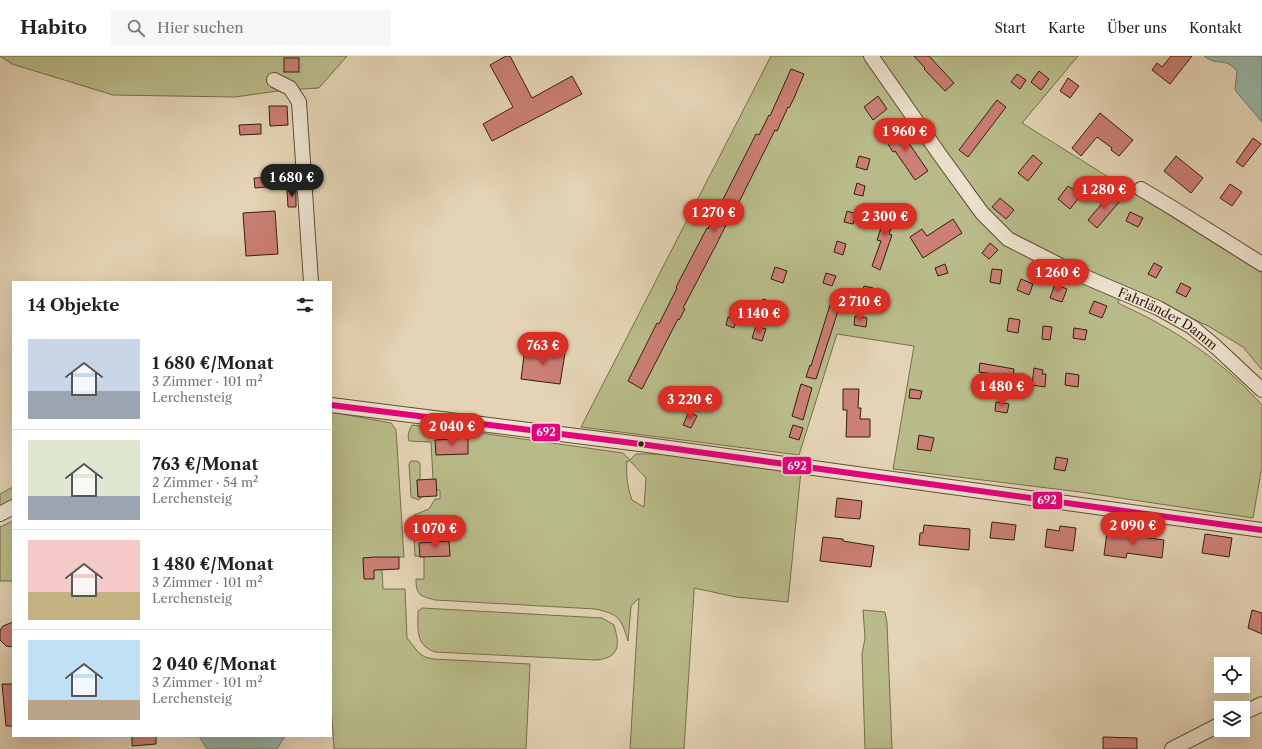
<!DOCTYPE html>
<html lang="de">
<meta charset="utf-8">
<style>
:root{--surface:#fff;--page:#f6f6f6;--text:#222;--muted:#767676;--line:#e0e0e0;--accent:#d93025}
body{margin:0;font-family:"Libre Caslon Text",serif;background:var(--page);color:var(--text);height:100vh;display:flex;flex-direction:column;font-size:15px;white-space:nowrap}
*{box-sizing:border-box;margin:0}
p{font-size:13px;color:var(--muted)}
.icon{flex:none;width:22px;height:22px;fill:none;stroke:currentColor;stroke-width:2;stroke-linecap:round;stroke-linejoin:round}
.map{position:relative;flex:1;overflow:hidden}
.panel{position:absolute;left:12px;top:225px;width:320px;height:456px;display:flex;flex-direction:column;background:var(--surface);border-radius:0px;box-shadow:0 4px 16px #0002}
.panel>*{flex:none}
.tools{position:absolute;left:1214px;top:601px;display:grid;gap:8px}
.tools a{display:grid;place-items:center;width:36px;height:36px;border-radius:0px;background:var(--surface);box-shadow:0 4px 16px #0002;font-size:20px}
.price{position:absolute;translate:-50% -34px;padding:0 9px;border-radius:14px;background:var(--accent);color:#fff;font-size:13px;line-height:26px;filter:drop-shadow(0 1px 2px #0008)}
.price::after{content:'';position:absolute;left:50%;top:24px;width:12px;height:9px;margin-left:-6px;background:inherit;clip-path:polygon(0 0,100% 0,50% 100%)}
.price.active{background:#222;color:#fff}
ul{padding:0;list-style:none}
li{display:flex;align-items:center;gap:12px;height:100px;padding:0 16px}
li+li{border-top:1px solid var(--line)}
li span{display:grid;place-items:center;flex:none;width:112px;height:80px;border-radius:0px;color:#555}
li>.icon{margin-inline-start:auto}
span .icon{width:48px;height:48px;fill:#fffc;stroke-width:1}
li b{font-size:17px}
h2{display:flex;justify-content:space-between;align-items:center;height:48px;padding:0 16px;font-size:17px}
header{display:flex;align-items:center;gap:24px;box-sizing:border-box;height:56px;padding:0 20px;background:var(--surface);border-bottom:1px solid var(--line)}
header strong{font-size:19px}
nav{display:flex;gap:22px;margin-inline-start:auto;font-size:14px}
.search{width:280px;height:36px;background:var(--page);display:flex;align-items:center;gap:10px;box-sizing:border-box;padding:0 14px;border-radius:0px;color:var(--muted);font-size:15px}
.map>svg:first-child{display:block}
.green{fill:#b9bc8a;stroke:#776e4c;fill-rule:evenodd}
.water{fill:#97b9a8;stroke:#707b6a}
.building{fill:#cc7f75;stroke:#351f0e}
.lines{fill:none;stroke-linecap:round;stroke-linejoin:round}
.minor-casing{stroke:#614c38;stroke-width:16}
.minor{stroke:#ede3cf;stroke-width:14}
.bus-1-casing{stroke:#ede3cf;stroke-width:9}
.bus-1{stroke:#e5007d;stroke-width:6}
.bus-dot{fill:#351f0e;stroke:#ede3cf;stroke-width:1.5}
.labels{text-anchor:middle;stroke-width:3;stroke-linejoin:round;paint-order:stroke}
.street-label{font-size:13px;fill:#351f0e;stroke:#ede3cf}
.line-badge{stroke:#ede3cf;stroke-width:1.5}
.badge-label{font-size:11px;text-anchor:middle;font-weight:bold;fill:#fff}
</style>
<header>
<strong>Habito</strong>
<div class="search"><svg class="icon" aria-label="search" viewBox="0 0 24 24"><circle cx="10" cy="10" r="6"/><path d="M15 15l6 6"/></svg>Hier suchen</div>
<nav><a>Start</a><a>Karte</a><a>Über uns</a><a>Kontakt</a></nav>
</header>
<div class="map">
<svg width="1262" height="693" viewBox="0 0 1262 693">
<rect width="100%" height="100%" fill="#e4d4b5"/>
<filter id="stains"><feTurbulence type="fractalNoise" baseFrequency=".005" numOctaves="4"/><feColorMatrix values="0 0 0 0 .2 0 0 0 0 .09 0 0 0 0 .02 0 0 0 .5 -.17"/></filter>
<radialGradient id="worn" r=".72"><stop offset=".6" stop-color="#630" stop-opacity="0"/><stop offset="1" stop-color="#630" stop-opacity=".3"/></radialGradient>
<g class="green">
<polygon points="0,0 347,0 319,32 285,34 235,41 113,39 12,8"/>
<path d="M771 0H1078L1022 67 1262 217V314L1243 291 1208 270 1124 231 1118 247C1130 253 1144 259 1156 266 1195 287 1233 316 1262 349V416H1261L1253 462 1080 436 893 413 914 290 837 278 799 399 581 371Z"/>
<polygon points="331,356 391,367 396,374 404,501 378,502 382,513 383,533 405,533 407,582 419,597 425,601 433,603 530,608 526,693 334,693 331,648"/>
<path d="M412 369 487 378 623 397 630 404 636 398H661L801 415 788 546 736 541 694 532V536L684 693H630L639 542 631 550 628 585C621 562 619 558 595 553L435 544C420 540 416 539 416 523H424V501L415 500 413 462 414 459 429 453 435 443H440V434H437L433 423 431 386 409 385C407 380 409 374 412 369ZM627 405H630L646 422 644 451 632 444C627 430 626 419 627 405Z"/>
<polygon points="411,405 417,405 420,407 420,424 417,424 418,441 422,441 419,444 411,441 409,408"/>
<polygon points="13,431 13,446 0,453 0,438"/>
<polygon points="13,465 13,525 0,525 0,471"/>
<path d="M422 552 602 562 614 569C620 589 620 602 596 604L435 596C415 589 418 573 418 555Z"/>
<polygon points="863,554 885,556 887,567 892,693 865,693 862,598 865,582"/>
</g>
<g class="water">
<path d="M1204 0H1262V66L1235 34 1237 15C1224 0 1218 11 1204 0Z"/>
<polygon points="199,680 285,680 277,693 207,693"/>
</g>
<g class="building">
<polygon points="506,0 510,0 532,42 572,20 582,38 492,85 483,68 513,51 490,9"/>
<polygon points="914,0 929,0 954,27 945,35 924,13 925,12"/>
<polygon points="1171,0 1192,0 1170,28 1152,14 1157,7 1162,11"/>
<rect x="284" y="2" width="15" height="14"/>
<polygon points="791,13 804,18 794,42 789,52 788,51 777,75 775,74 728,168 727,167 715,191 683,252 685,253 679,264 678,263 642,333 628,325 657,267 659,268 677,232 676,231 707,172 708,173 756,78 759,79 769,59 770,60"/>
<polygon points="1039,15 1049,23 1041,34 1031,26"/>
<polygon points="1017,18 1026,24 1020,33 1011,26"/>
<polygon points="1068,22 1079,30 1070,42 1060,35"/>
<polygon points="878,40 887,53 873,64 864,51"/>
<polygon points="997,44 1006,51 968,101 959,94"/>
<polygon points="269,50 287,50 288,69 270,70"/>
<polygon points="1100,57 1133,84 1119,100 1111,94 1112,92 1097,81 1081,100 1072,92"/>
<polygon points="261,68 261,78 240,79 239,69"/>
<polygon points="897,70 928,115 915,124 895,95 893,96 879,74 887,76"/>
<polygon points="1253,82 1261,88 1243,111 1236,106"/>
<polygon points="1033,99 1042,107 1028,125 1018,117"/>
<polygon points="859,100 870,103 867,114 856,111"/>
<polygon points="1176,100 1203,122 1191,137 1164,115"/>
<polygon points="273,121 280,121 280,130 255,132 254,122"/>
<polygon points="857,127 865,130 863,140 854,138"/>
<polygon points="1230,128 1242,136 1232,150 1220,142"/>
<polygon points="1068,130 1081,139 1070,153 1058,143"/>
<polygon points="296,133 296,151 288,151 287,134"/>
<polygon points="1111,137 1120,145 1097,172 1088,164"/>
<polygon points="1000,142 1014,154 1006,163 992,151"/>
<polygon points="889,149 898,152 889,178 892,179 880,214 872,210 881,185 877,184"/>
<polygon points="275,155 278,198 246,200 243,157"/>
<polygon points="847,155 856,158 853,168 844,166"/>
<polygon points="1130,156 1143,162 1138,171 1126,165"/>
<polygon points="953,163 962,177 923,202 910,181 922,173 927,180"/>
<polygon points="837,185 846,188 843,199 834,196"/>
<polygon points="990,187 998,194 989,203 982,197"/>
<polygon points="1154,207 1162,211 1156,222 1148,218"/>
<polygon points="945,208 948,217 938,220 935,212"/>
<polygon points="775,211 787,215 783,227 771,223"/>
<polygon points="992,213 1002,214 1000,228 990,226"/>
<polygon points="826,217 836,220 832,230 823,227"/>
<polygon points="1021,223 1033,228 1029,239 1017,234"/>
<polygon points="1181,227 1191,232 1186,241 1176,236"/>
<polygon points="1055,228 1067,233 1062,246 1050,242"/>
<polygon points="864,230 873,232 870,242 861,240"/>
<polygon points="763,243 775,247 772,257 760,253"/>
<polygon points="1094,245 1107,250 1102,262 1089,257"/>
<polygon points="830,249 839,252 816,323 806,321 810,309 811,310"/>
<polygon points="855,260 867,262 866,271 854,269"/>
<polygon points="728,261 737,263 734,272 726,269"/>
<polygon points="1009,262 1020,264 1018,277 1007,275"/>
<polygon points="756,270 766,273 762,285 752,282"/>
<polygon points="1043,270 1052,271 1050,284 1042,283"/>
<polygon points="1074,272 1087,274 1085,284 1073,282"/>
<polygon points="525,292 565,297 560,328 521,323"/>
<polygon points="980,307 1014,313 1012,326 999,323 1000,319 979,316"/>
<polygon points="1034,312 1043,314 1042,318 1046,318 1045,331 1032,329"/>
<polygon points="1066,317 1079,319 1078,331 1065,329"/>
<polygon points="801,328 812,332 803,364 792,360"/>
<polygon points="843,333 859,333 858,352 861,352 860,363 870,363 870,381 846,381 847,354 843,354"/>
<polygon points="910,333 922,335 920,343 909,342"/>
<polygon points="996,346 1009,348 1007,357 995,355"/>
<polygon points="689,356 697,360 691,372 683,369"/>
<polygon points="793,369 803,372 799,384 789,381"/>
<polygon points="919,379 934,382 931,395 917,393"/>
<polygon points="468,382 468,398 436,399 435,384"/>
<polygon points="1056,401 1068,403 1065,415 1054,413"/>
<polygon points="436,423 437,440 418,441 417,424"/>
<polygon points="837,442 862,445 860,463 835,461"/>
<polygon points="992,466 1016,469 1014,484 990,482"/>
<polygon points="924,469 970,473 969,494 919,489 920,477 923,477"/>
<polygon points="1060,470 1076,472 1073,495 1045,491 1047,473 1059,475"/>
<polygon points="1107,476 1164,484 1162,502 1127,497 1126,502 1104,499"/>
<polygon points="1205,478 1232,482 1229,501 1202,497"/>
<polygon points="823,481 843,483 843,485 874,490 871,511 820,505"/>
<polygon points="449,485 450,500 420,501 419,487"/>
<polygon points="374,501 399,501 399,513 374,514 374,523 364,523 363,502"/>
<polygon points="1252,554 1262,557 1262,578 1248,572"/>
<polygon points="13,566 13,591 6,590 0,584 0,574 3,570"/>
<polygon points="2,628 13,628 13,670 6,670"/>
<polygon points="132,680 156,680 156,688 132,690"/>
<polygon points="1103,681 1137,682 1137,693 1103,693"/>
</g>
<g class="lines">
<g class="minor-casing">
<g id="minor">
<path id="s1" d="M871 0 924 76 940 99 982 157 1008 183 1069 214 1158 252 1192 271 1216 291 1262 334"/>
<polyline points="274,24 290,32 299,46 311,226"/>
<polyline points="1141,133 1176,154 1262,208"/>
<polyline points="331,349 640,388 1262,474"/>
<polyline points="0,458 13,451"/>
<polyline points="1243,657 1262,648"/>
<polyline points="1172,693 1221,668"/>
</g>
</g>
<use href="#minor" class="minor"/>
<g class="bus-1-casing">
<polyline id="bus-1" points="331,349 640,388 1262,474"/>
</g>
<use href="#bus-1" class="bus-1"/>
</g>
<circle class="bus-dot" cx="641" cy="388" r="3.5"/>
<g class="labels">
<g class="street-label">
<text dy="5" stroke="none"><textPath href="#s1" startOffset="408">Fahrländer Damm</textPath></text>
</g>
</g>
<g class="line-badge">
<rect x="531" y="367" width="30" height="19" rx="4" fill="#e5007d"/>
<rect x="782" y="400" width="30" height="19" rx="4" fill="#e5007d"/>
<rect x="1032" y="435" width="31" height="19" rx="4" fill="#e5007d"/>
</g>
<g class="badge-label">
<text x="546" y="380">692</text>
<text x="797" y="414">692</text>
<text x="1047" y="448">692</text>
</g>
<rect width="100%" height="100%" filter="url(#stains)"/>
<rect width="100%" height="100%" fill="url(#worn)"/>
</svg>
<div class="tools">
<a><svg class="icon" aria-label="locate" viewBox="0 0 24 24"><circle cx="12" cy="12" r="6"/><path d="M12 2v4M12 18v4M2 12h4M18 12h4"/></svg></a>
<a><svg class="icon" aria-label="layers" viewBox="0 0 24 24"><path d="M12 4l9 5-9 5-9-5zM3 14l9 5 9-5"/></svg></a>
</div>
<b class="price" style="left:905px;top:96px">1 960 €</b>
<b class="price active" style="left:292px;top:142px">1 680 €</b>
<b class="price" style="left:1104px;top:154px">1 280 €</b>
<b class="price" style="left:714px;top:177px">1 270 €</b>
<b class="price" style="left:885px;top:181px">2 300 €</b>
<b class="price" style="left:1058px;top:237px">1 260 €</b>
<b class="price" style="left:860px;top:266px">2 710 €</b>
<b class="price" style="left:759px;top:278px">1 140 €</b>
<b class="price" style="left:543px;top:310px">763 €</b>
<b class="price" style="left:1002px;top:351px">1 480 €</b>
<b class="price" style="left:690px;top:364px">3 220 €</b>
<b class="price" style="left:452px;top:391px">2 040 €</b>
<b class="price" style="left:1133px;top:490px">2 090 €</b>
<b class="price" style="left:435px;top:493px">1 070 €</b>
<section class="panel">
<h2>14 Objekte<svg class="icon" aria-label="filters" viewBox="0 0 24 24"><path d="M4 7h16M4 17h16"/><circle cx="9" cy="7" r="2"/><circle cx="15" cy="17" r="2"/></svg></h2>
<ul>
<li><span style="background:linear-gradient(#c9d6e8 65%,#9aa5b1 0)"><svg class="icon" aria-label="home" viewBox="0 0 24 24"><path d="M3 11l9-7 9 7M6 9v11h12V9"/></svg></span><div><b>1 680 €/Monat</b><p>3 Zimmer · 101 m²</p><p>Lerchensteig</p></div></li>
<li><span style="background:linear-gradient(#dfe7d0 70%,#9aa5b1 0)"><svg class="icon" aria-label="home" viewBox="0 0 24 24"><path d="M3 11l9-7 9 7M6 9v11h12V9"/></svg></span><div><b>763 €/Monat</b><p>2 Zimmer · 54 m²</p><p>Lerchensteig</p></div></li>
<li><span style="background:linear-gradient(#f6c9c9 65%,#c2b280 0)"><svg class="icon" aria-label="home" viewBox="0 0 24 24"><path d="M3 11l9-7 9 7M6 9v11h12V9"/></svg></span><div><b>1 480 €/Monat</b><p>3 Zimmer · 101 m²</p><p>Lerchensteig</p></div></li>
<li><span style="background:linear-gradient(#bfe0f5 75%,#b9a48a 0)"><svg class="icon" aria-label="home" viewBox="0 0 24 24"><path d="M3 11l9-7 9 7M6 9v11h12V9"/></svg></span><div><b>2 040 €/Monat</b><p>3 Zimmer · 101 m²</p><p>Lerchensteig</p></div></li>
</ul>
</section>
</div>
